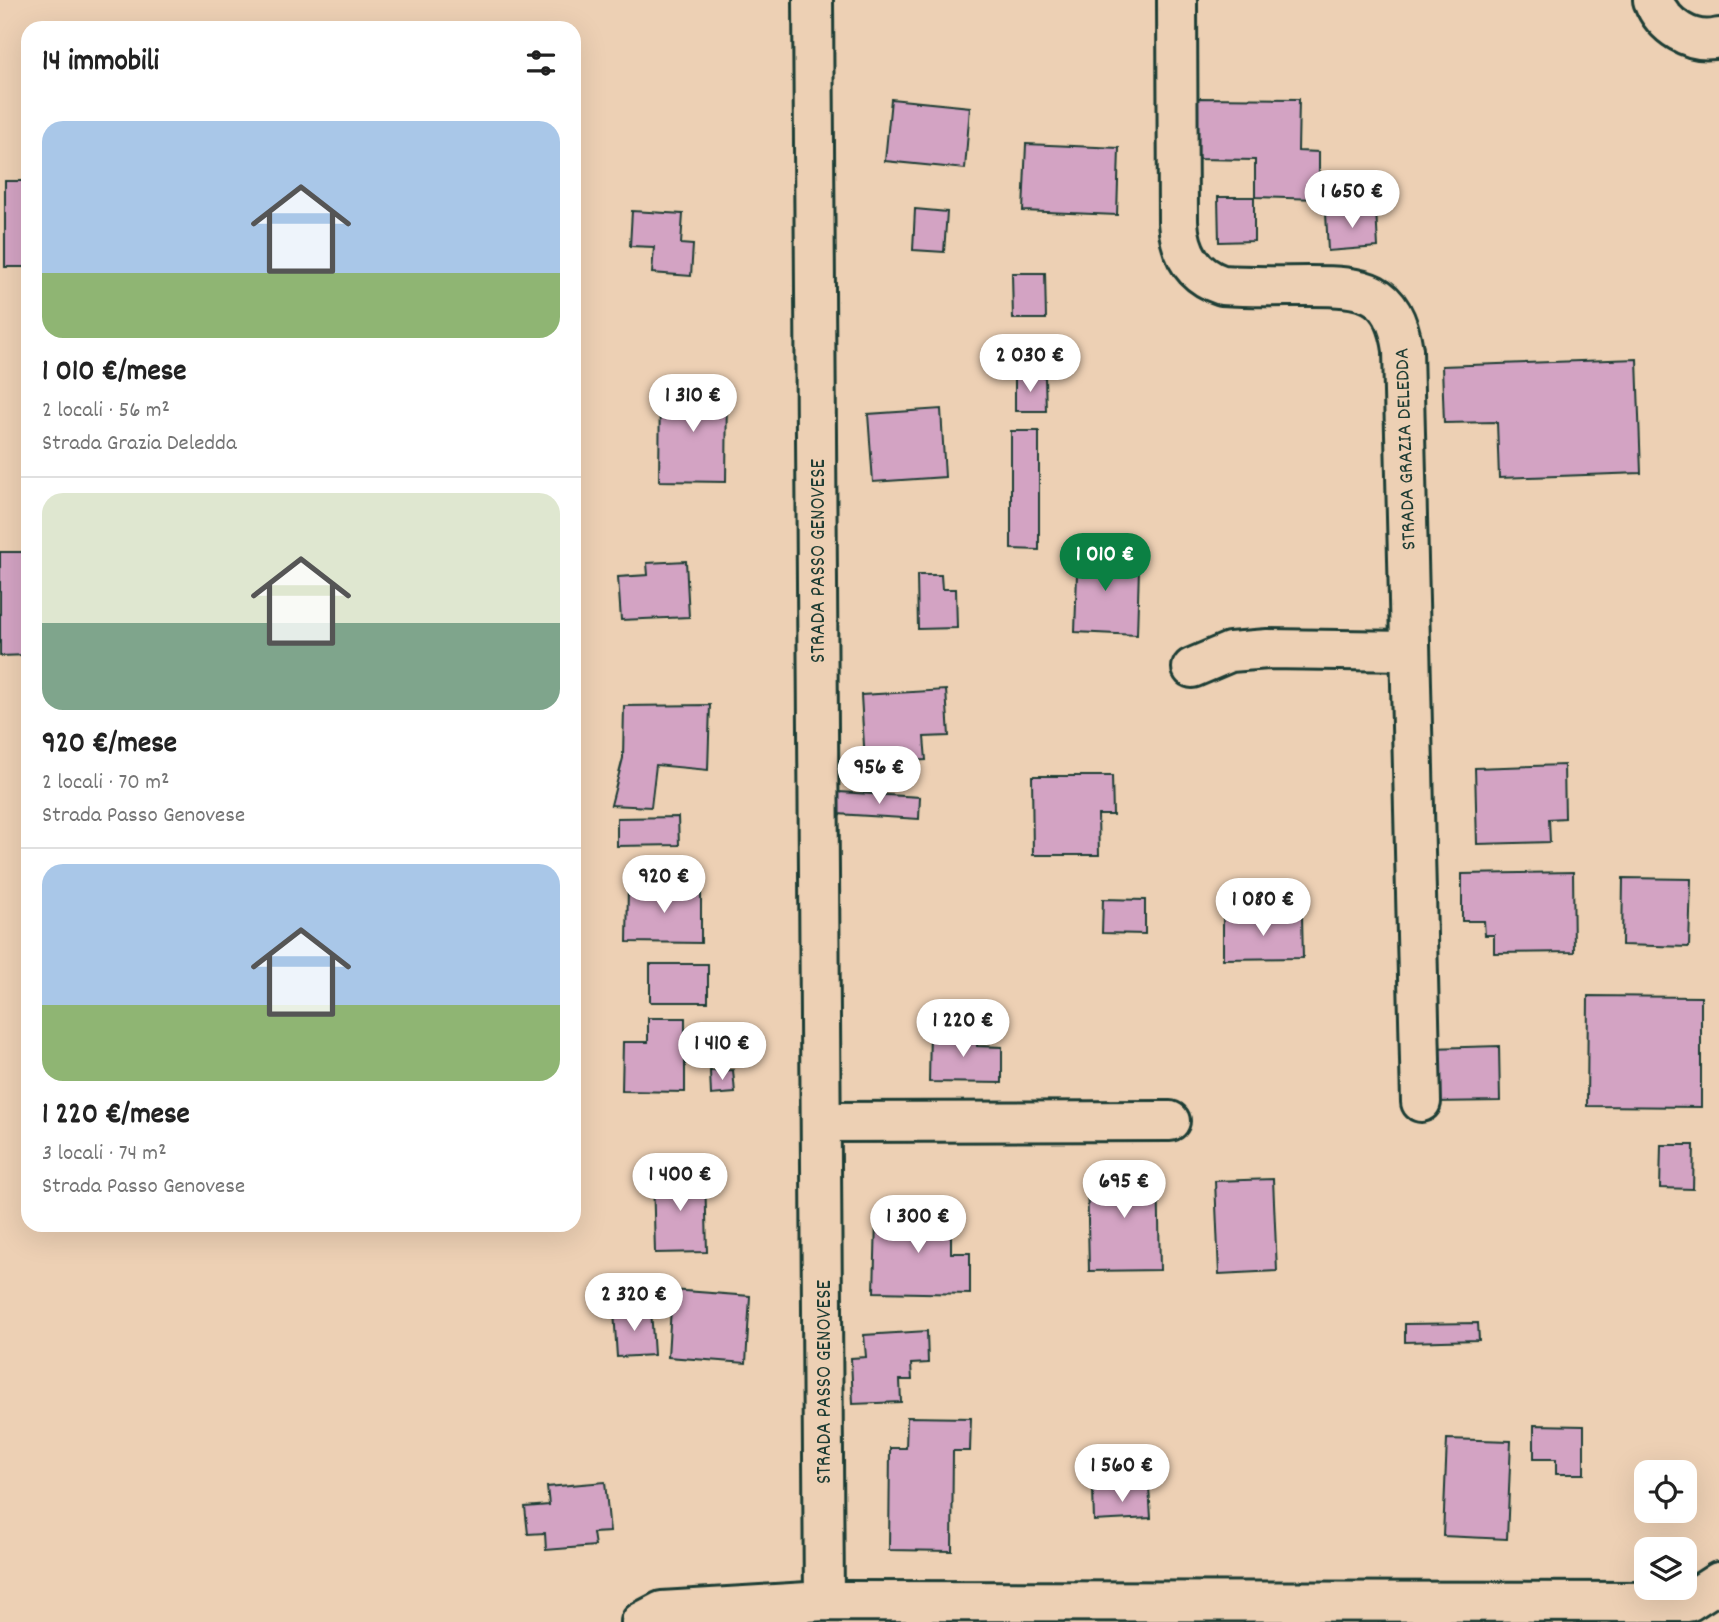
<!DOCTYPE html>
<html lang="it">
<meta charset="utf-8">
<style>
:root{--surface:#fff;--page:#f2f2f2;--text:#222;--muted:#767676;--line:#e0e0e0;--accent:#0b8043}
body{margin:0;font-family:Dekko,sans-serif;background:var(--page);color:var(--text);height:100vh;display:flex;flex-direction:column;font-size:26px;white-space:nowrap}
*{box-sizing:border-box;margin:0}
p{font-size:23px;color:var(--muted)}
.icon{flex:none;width:38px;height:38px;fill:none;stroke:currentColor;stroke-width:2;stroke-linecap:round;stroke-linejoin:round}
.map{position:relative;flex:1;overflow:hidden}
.panel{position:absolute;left:21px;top:21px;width:560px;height:1211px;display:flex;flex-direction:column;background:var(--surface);border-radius:21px;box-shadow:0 7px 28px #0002}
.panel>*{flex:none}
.fabs{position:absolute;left:1634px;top:1460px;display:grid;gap:14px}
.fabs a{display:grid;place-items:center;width:63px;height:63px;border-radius:14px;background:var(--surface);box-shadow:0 7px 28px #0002;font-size:35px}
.price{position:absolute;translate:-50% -60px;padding:0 16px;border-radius:24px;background:#fff;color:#222;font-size:23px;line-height:46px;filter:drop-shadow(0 2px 4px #0008)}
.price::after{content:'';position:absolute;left:50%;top:42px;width:21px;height:16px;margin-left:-10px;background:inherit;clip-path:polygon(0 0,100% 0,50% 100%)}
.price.on{background:var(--accent);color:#fff}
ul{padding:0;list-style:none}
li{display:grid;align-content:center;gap:14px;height:371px;padding:0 21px}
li+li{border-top:2px solid var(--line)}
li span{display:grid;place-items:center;height:217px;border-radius:21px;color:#555}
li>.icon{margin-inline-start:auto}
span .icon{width:126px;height:126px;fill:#fffc;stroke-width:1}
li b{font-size:30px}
h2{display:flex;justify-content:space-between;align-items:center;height:84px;padding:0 21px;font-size:30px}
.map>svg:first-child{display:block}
.building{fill:#d3a3c3;stroke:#1f3d34;stroke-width:2}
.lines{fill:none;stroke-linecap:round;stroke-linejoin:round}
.minor-casing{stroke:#1f3d34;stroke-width:44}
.minor{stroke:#edd0b4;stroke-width:38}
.labels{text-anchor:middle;stroke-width:5;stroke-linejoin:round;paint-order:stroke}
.street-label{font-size:21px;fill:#1f3d34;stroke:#edd0b4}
</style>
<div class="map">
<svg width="1719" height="1622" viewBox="0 0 1719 1622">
<rect width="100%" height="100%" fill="#edd0b4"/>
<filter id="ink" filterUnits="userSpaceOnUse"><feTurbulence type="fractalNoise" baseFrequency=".0143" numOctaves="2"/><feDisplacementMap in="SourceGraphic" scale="14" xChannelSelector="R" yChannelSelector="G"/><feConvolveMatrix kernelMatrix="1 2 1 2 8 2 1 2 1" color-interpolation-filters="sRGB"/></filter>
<g filter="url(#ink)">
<g class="building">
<polygon points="1198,98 1299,99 1298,151 1319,152 1319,199 1255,197 1255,160 1198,159"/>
<polygon points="891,99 970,107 965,169 885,161"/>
<polygon points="1026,144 1119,148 1117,215 1023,211"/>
<rect x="5" y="181" width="23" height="86"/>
<polygon points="1218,197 1254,197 1254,241 1219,242"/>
<polygon points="915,209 947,212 944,252 913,250"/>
<polygon points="1376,209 1378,247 1328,251 1326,213"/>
<polygon points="632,211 683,214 681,244 693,245 691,276 652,273 654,247 630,246"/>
<polygon points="1012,273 1045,273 1046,319 1013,319"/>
<polygon points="1637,359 1641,473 1499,478 1497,422 1444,423 1442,366"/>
<polygon points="1015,377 1045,377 1046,411 1015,411"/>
<polygon points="660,386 727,386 726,482 659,481"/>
<polygon points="941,409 945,477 873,482 868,414"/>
<polygon points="1011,431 1039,431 1039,550 1011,549"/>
<polygon points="1078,545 1115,546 1114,566 1139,567 1137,635 1075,632"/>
<polygon points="0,552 28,552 28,655 0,656"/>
<polygon points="686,561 689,617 621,620 618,577 648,575 647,563"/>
<polygon points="917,575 941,575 942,589 956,589 957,628 918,629"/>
<polygon points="946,690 949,736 924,737 926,760 865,763 861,695"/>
<polygon points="710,705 708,770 656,765 651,807 611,805 623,758 624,706"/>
<polygon points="1564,765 1565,818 1549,819 1550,842 1477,844 1475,768"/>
<polygon points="1032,776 1112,776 1113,815 1098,815 1099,855 1033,855"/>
<polygon points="839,792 920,797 919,819 837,814"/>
<polygon points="678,817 679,845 617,846 617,818"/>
<polygon points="1573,872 1574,952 1494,953 1494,935 1485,935 1484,921 1462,921 1462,874"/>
<polygon points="1623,878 1691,879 1689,947 1622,945"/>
<polygon points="628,887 701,888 701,943 627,942"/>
<polygon points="1103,899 1145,900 1145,934 1102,933"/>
<polygon points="1302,916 1303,958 1223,959 1223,917"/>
<rect x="650" y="964" width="58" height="38"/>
<polygon points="1588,996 1701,997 1701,1107 1587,1106"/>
<polygon points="648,1018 685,1018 685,1092 622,1091 623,1042 648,1042"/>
<polygon points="930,1031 977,1032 977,1046 1002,1047 1002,1083 929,1082"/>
<polygon points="1499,1046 1500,1101 1432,1102 1431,1048"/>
<polygon points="733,1070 735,1093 711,1095 710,1071"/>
<polygon points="1661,1145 1694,1145 1693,1189 1660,1188"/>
<polygon points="1158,1169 1160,1270 1089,1271 1087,1170"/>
<polygon points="705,1173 707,1252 655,1253 653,1174"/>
<polygon points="1273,1179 1277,1271 1219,1274 1215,1181"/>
<polygon points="897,1198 926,1199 925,1226 951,1226 951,1253 970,1253 970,1294 874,1292 876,1221 897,1221"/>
<polygon points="672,1290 750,1296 746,1363 668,1357"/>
<polygon points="651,1309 654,1355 617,1357 614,1311"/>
<polygon points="1478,1323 1479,1340 1405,1342 1405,1324"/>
<polygon points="927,1331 928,1363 911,1364 912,1380 900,1380 901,1402 853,1404 851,1358 866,1357 864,1335"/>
<polygon points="907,1417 971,1418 970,1451 953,1451 952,1551 889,1550 890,1448 906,1448"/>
<polygon points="1534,1425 1584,1426 1584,1474 1556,1474 1556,1459 1534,1459"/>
<polygon points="1447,1439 1511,1441 1507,1539 1443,1536"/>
<polygon points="605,1482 610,1532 593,1533 595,1546 546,1550 545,1533 528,1534 525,1507 549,1505 547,1487"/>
<polygon points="1149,1487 1151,1518 1094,1521 1093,1490"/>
</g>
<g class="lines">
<g class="minor-casing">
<g id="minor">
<polyline points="813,0 824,1601"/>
<path d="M1177 0 1178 222C1180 252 1192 275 1222 285 1250 287 1280 286 1309 286 1363 286 1394 288 1403 350L1421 1102"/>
<path d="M1653 0C1663 26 1691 45 1719 38"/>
<polyline points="1192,668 1230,652 1268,649 1410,651"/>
<polyline points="821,1122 1170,1121"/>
<polyline points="641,1622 662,1611 824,1601 1688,1602 1719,1582"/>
</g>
</g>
<use href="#minor" class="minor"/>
</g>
</g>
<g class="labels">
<g class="street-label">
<text transform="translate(1404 449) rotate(-92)" y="7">STRADA GRAZIA DELEDDA</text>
<text transform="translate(817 561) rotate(-90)" y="7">STRADA PASSO GENOVESE</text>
<text transform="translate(823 1382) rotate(-90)" y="7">STRADA PASSO GENOVESE</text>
</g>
</g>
</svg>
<div class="fabs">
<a><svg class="icon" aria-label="locate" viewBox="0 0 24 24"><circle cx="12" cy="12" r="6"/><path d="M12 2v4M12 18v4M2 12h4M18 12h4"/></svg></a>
<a><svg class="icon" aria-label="layers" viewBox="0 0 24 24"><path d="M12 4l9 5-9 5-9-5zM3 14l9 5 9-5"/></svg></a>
</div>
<b class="price" style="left:1352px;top:230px">1 650 €</b>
<b class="price" style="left:1030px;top:394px">2 030 €</b>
<b class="price" style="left:693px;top:434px">1 310 €</b>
<b class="price on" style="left:1105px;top:593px">1 010 €</b>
<b class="price" style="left:879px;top:806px">956 €</b>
<b class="price" style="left:664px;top:915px">920 €</b>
<b class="price" style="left:1263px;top:938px">1 080 €</b>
<b class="price" style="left:963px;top:1059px">1 220 €</b>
<b class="price" style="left:722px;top:1082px">1 410 €</b>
<b class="price" style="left:680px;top:1213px">1 400 €</b>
<b class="price" style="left:1124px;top:1220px">695 €</b>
<b class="price" style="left:918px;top:1255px">1 300 €</b>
<b class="price" style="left:634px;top:1333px">2 320 €</b>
<b class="price" style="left:1122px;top:1504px">1 560 €</b>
<section class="panel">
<h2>14 immobili<svg class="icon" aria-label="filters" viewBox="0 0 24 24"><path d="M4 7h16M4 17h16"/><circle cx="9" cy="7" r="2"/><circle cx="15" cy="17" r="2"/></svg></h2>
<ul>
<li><span style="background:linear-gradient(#a9c7e8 70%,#8fb573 0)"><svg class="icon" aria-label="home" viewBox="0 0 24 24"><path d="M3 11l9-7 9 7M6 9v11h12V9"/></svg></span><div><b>1 010 €/mese</b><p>2 locali · 56 m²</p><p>Strada Grazia Deledda</p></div></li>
<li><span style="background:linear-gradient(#dfe7d0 60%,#7fa58c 0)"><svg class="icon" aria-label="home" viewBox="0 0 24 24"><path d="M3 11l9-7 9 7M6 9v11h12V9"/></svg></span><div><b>920 €/mese</b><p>2 locali · 70 m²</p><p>Strada Passo Genovese</p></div></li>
<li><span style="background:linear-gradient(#a9c7e8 65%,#8fb573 0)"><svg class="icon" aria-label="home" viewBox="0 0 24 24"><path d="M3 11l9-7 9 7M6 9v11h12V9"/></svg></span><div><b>1 220 €/mese</b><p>3 locali · 74 m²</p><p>Strada Passo Genovese</p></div></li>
</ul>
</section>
</div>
